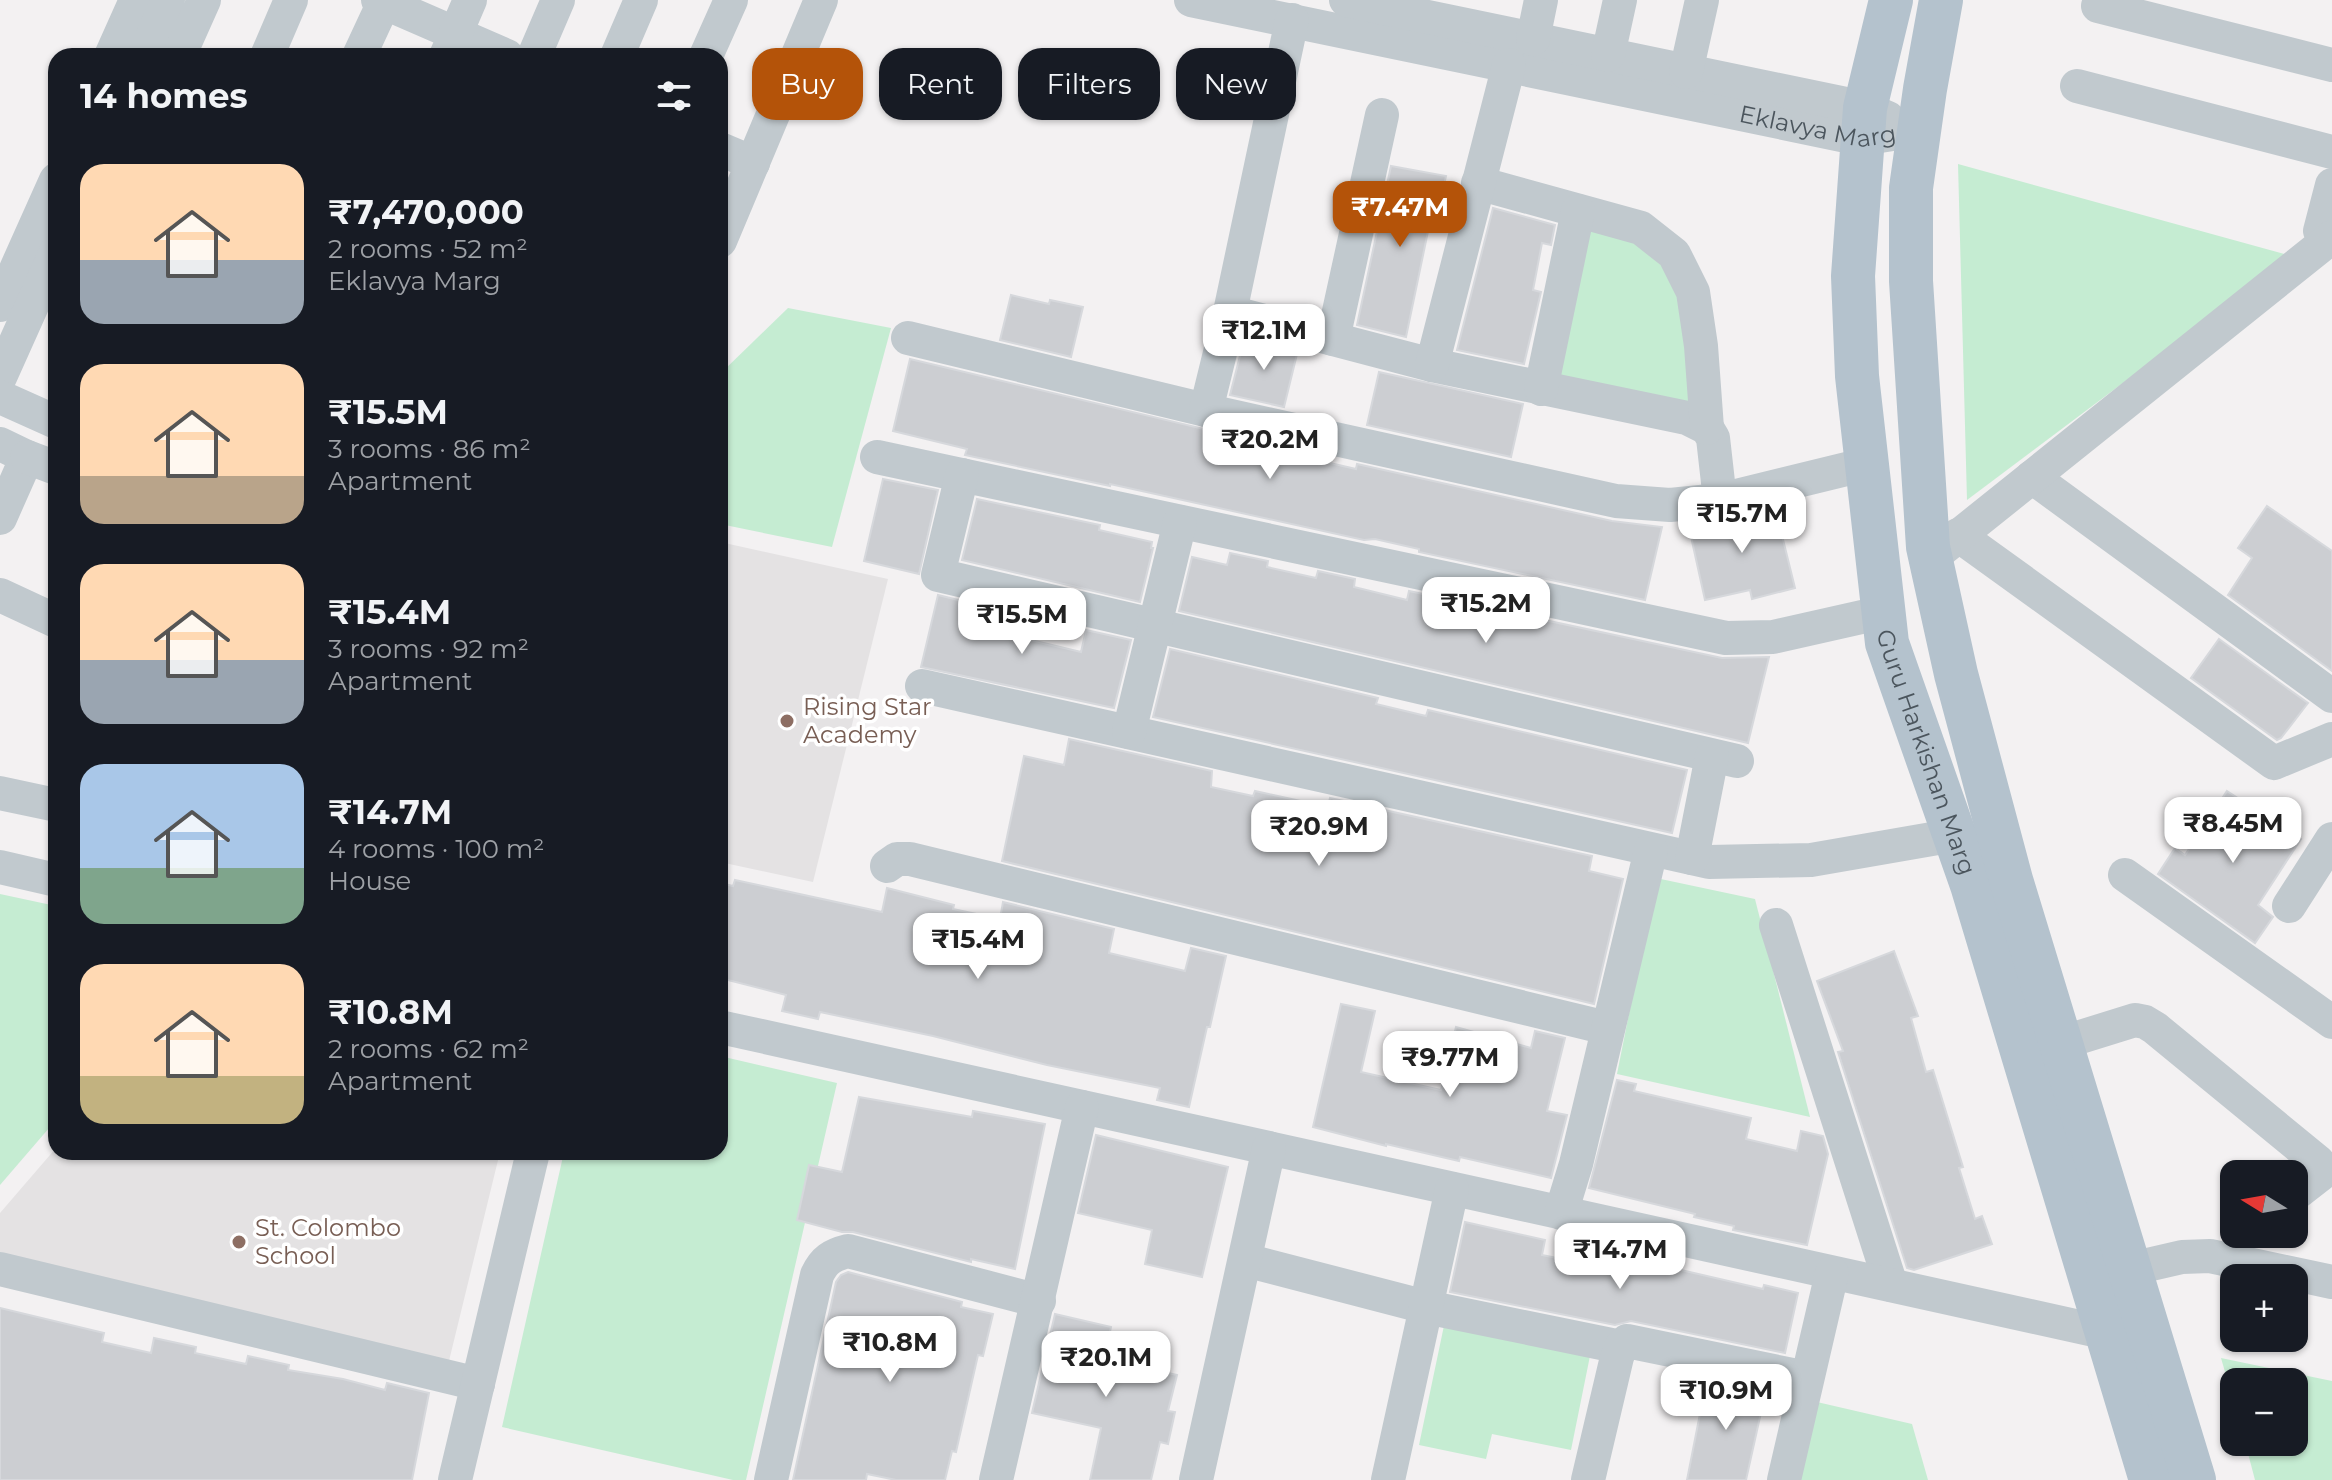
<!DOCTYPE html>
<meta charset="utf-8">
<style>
:root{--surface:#171b24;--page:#20242c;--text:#f1f3f6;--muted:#9ea1a6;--accent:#b45309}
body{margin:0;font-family:Montserrat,sans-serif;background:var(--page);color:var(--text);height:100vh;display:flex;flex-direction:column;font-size:30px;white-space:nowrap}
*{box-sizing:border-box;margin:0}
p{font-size:26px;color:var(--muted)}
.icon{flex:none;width:44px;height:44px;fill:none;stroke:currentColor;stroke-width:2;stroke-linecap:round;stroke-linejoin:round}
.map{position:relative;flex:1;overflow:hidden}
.sheet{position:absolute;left:48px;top:48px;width:680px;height:1112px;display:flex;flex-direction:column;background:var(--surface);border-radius:24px;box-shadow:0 2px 6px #0004}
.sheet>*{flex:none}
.top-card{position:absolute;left:752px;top:48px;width:760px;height:72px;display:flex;gap:16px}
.needle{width:52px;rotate:281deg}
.tools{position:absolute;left:2220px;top:1160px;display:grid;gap:16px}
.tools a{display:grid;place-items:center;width:88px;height:88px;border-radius:16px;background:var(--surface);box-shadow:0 2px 6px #0004;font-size:40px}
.price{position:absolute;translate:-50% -68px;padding:0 18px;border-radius:16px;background:#fff;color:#222;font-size:26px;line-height:52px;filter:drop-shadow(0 2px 4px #0008)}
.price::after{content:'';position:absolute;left:50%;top:48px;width:24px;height:18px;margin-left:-12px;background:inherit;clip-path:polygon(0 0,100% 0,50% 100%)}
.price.active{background:var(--accent);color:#fff}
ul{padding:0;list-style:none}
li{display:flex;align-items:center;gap:24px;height:200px;padding:0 32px}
li span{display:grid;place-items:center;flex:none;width:224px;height:160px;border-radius:24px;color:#555}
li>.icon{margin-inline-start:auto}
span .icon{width:96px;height:96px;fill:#fffc;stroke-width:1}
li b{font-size:34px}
h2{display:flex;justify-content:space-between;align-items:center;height:96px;padding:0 32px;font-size:34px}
.chip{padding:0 28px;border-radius:24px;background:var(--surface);box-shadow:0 2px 6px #0004;font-size:28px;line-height:72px}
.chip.active{background:var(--accent);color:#fff}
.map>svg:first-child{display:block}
.education{fill:#e4e2e3}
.green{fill:#c5ecd2}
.building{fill:#ccced2;stroke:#d6d8dc;stroke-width:2}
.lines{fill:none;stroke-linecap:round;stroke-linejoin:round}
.minor{stroke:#c1c9ce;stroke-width:34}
.major{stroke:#b4c2cd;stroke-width:44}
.education-dot{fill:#8d6e63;stroke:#fff;stroke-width:3}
.labels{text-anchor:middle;stroke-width:7;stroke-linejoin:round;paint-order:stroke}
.street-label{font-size:24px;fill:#4b555d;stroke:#fff}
.education-label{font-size:24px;fill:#785e54;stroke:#fff;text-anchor:start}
</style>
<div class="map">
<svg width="2332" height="1480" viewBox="0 0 2332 1480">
<rect width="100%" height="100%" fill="#f3f1f2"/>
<g class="education">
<polygon points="720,542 888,579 813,882 720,862"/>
<polygon points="56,1148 56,1152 500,1152 448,1365 0,1271 0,1213"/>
</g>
<g class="green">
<polygon points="1958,164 2292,256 1967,500"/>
<polygon points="1581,229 1642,240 1677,270 1695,329 1690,409 1548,376"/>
<polygon points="788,308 891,328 832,547 720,524 720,374"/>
<polygon points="1656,878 1755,899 1810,1117 1617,1074"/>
<polygon points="0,894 56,906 56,1120 0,1185"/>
<polygon points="720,1056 837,1083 746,1480 733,1480 502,1427 564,1152 720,1152"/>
<polygon points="1446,1316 1592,1346 1571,1450 1492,1434 1486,1459 1419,1445"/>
<polygon points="2221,1358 2332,1381 2332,1480 2255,1480 2245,1442 2294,1442 2294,1382 2234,1382 2234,1403"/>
<polygon points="1817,1402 1912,1424 1928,1480 1799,1480"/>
</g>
<g class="building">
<polygon points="1391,166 1446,176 1438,213 1432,212 1406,337 1357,325"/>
<polygon points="1493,208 1555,225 1551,245 1542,243 1533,290 1541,292 1524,364 1457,350"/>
<polygon points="1011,295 1049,304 1050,300 1083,307 1071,357 1000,340"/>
<polygon points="1245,336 1298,350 1284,407 1230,395"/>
<polygon points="910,359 1279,447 1278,451 1356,469 1357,464 1612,521 1662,527 1645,600 1419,552 1419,549 1375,539 1364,540 1110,484 1110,486 965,455 967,449 893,431"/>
<polygon points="1379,372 1523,404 1511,457 1367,425"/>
<polygon points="883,479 938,490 919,574 864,561"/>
<polygon points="977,499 1100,525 1099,530 1152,542 1151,548 1153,548 1140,602 962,560"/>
<polygon points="2267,506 2332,551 2332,671 2228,595 2252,558 2238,548"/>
<polygon points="1775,507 1795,588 1752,599 1750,590 1705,600 1688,523 1725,519"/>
<polygon points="1230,553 1268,561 1267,567 1316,578 1318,571 1355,579 1354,587 1407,600 1409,591 1722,658 1769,657 1748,743 1179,611 1192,557 1227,565"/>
<polygon points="938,595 1007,612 1002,633 1081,652 1086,630 1131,640 1114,708 921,667"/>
<polygon points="2219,639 2308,703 2281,738 2277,740 2191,678"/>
<polygon points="1170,649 1378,698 1376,704 1426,716 1428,710 1687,770 1672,833 1153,717"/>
<polygon points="1069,739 1212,771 1211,787 1253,796 1255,791 1328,807 1330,798 1592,856 1589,871 1623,879 1594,1004 1002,861 1024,756 1064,765"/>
<polygon points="2227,791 2301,839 2258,905 2273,917 2255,943 2158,874 2175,848 2185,855"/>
<polygon points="735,880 882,912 887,888 954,905 953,909 1000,919 1003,902 1114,929 1109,953 1185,971 1191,948 1226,956 1210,1027 1207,1027 1189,1107 1157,1100 1160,1088 1047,1065 933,1036 820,1012 818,1019 782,1011 786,995 720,978 720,883 733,886"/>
<polygon points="1894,951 1918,1016 1911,1018 1926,1072 1933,1070 1963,1167 1959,1168 1975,1219 1982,1216 1992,1244 1914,1270 1907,1268 1838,1052 1843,1051 1817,981"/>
<polygon points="1341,1004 1375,1011 1361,1072 1441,1090 1456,1027 1531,1048 1535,1031 1565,1038 1547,1111 1567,1115 1551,1178 1460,1157 1459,1161 1386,1144 1386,1146 1313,1127"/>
<polygon points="1617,1080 1636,1084 1634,1091 1751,1118 1746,1139 1797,1151 1801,1131 1823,1136 1828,1154 1807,1245 1733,1230 1734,1226 1694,1217 1695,1214 1589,1188"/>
<polygon points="859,1097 972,1117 973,1111 1045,1124 1015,1269 971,1259 971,1262 853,1232 842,1232 797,1220 809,1165 842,1172"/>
<polygon points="1096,1135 1228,1167 1202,1277 1145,1264 1152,1230 1078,1213"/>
<polygon points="1465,1222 1545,1240 1542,1255 1622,1271 1625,1257 1763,1289 1764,1285 1798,1293 1785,1353 1631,1321 1615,1325 1450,1292"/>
<polygon points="848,1272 962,1302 961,1307 993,1314 983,1356 978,1355 956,1452 952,1451 945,1480 896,1480 867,1474 866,1480 793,1480 836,1282 841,1275"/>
<polygon points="0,1308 104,1333 102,1342 151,1353 154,1338 196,1347 195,1353 246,1364 248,1356 289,1365 288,1370 343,1379 385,1390 387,1383 429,1393 412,1480 0,1480"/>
<polygon points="1055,1314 1111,1327 1104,1358 1177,1375 1168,1411 1175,1412 1168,1444 1160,1442 1151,1480 1090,1480 1101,1428 1032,1413"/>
<polygon points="1707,1378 1766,1390 1746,1480 1687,1480"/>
</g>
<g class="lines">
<g class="minor">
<polyline points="378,0 507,56"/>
<path id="s1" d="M1191 0 1861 139 1918 130"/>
<polyline points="1346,0 1865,108 1888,118"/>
<polyline points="2098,6 2332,65"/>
<polyline points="1292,20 1230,312 1432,365 1687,418 1707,428 1713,438 1720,500"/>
<polyline points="1533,39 1541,0"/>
<polyline points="1608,55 1620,0"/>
<polyline points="111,56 136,0"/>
<polyline points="144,56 168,0"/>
<polyline points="179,56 204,0"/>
<polyline points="267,56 291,0"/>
<polyline points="359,56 385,0"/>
<polyline points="446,56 470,0"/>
<polyline points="534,56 558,0"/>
<polyline points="617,56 641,0"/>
<polyline points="706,56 731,0"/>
<polyline points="1686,72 1702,0"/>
<polyline points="2077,86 2332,152"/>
<polyline points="720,149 753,163"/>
<polyline points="1478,183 1641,228 1674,254 1693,292 1701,346 1707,428"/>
<polyline points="2320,231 2332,185"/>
<polyline points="720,241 821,0"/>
<polyline points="0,305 56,180"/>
<polyline points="908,338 1222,414 1616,501 1670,505 1720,500 1867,464"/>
<polyline points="1333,339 1382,115"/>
<polyline points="1432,365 1509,65"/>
<polyline points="0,377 56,252"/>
<polyline points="1541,389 1578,211"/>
<polyline points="0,397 56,422"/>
<polyline points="1206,410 1230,312"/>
<polyline points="0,444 27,457 0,518"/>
<polyline points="27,457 56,468"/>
<polyline points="877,457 1726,638 1773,637 1884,612"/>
<polyline points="962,475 938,575 1737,761"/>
<polyline points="2032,477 2332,696"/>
<polyline points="1958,535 2274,763 2332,739"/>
<polyline points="1931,558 2332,237"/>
<polyline points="0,595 56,621"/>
<polyline points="922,686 1709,862 1811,860 1955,835"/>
<polyline points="1129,732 1180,522"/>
<polyline points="0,793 56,805"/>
<polyline points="1692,858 1712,756"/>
<polyline points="887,866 897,859 910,859 1607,1028"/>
<polyline points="0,867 56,880"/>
<polyline points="2125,875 2332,1022"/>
<polyline points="2289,906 2332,839"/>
<polyline points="1776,925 1891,1285"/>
<polyline points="720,1027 2107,1333"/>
<polyline points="2061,1043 2135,1020 2145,1022 2155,1028 2318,1162 2321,1174 2294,1195"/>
<polyline points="1561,1213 1576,1164 1651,850"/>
<polyline points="1245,1260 1426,1307 1621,1347"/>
<polyline points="0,1269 478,1384"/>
<polyline points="2130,1269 2182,1257 2210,1256 2332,1282"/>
<polyline points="455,1480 533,1152"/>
<path d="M771 1480 817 1275C824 1260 832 1255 848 1251L1039 1301"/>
<polyline points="996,1480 1082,1107"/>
<polyline points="1196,1480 1269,1148"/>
<polyline points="1388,1480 1452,1189"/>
<polyline points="1588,1480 1617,1357 1621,1347 1627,1341 1807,1378"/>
<polyline points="1784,1480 1832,1273"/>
</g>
<g class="major">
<path id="s2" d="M1891 0 1865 108 1853 276 1857 376 1887 643 1972 885 2151 1480"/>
<polyline points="1941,0 1925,89 1911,188 1911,281 1928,547 1956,674 2011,880 2194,1480"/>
</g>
</g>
<g class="education-dot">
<circle cx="787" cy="721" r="8"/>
<circle cx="239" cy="1242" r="8"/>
</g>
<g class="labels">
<g class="street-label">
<text dy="8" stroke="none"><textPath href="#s1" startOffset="640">Eklavya Marg</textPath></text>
<text dy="8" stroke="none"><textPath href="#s2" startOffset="764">Guru Harkishan Marg</textPath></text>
</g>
<g class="education-label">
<text x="803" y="715">Rising Star<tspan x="803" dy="28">Academy</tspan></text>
<text x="255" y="1236">St. Colombo<tspan x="255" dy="28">School</tspan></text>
</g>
</g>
</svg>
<div class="tools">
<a><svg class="needle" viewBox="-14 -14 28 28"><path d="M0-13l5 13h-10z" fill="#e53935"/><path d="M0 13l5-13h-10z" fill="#9ea1a6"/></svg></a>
<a>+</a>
<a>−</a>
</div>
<b class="price active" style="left:1400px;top:249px">₹7.47M</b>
<b class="price" style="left:1264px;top:372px">₹12.1M</b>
<b class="price" style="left:1270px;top:481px">₹20.2M</b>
<b class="price" style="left:1742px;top:555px">₹15.7M</b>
<b class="price" style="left:1486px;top:645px">₹15.2M</b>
<b class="price" style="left:1022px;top:656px">₹15.5M</b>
<b class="price" style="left:2233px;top:865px">₹8.45M</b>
<b class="price" style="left:1319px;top:868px">₹20.9M</b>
<b class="price" style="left:978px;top:981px">₹15.4M</b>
<b class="price" style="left:1450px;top:1099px">₹9.77M</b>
<b class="price" style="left:1620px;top:1291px">₹14.7M</b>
<b class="price" style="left:890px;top:1384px">₹10.8M</b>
<b class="price" style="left:1106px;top:1399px">₹20.1M</b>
<b class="price" style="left:1726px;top:1432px">₹10.9M</b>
<div class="top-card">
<a class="chip active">Buy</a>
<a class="chip">Rent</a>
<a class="chip">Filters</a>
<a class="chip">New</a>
</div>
<section class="sheet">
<h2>14 homes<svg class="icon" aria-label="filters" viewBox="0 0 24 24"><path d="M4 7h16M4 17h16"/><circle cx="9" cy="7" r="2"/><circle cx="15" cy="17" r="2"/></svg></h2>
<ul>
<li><span style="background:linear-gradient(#ffd9b3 60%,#9aa5b1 0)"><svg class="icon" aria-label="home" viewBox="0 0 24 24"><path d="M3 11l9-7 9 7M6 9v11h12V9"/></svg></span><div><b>₹7,470,000</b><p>2 rooms · 52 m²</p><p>Eklavya Marg</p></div></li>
<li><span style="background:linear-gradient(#ffd9b3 70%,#b9a48a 0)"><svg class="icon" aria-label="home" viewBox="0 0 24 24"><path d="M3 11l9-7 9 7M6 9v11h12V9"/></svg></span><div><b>₹15.5M</b><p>3 rooms · 86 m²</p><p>Apartment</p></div></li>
<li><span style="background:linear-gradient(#ffd9b3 60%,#9aa5b1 0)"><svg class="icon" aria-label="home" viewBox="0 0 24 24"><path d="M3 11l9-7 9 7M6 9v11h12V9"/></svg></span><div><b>₹15.4M</b><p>3 rooms · 92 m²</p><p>Apartment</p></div></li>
<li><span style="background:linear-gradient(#a9c7e8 65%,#7fa58c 0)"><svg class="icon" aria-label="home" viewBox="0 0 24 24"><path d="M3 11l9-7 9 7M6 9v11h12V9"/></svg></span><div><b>₹14.7M</b><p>4 rooms · 100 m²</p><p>House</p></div></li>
<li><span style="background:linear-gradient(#ffd9b3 70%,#c2b280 0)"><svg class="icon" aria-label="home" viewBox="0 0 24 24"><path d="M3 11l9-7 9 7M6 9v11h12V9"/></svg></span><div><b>₹10.8M</b><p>2 rooms · 62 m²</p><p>Apartment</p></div></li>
</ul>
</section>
</div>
